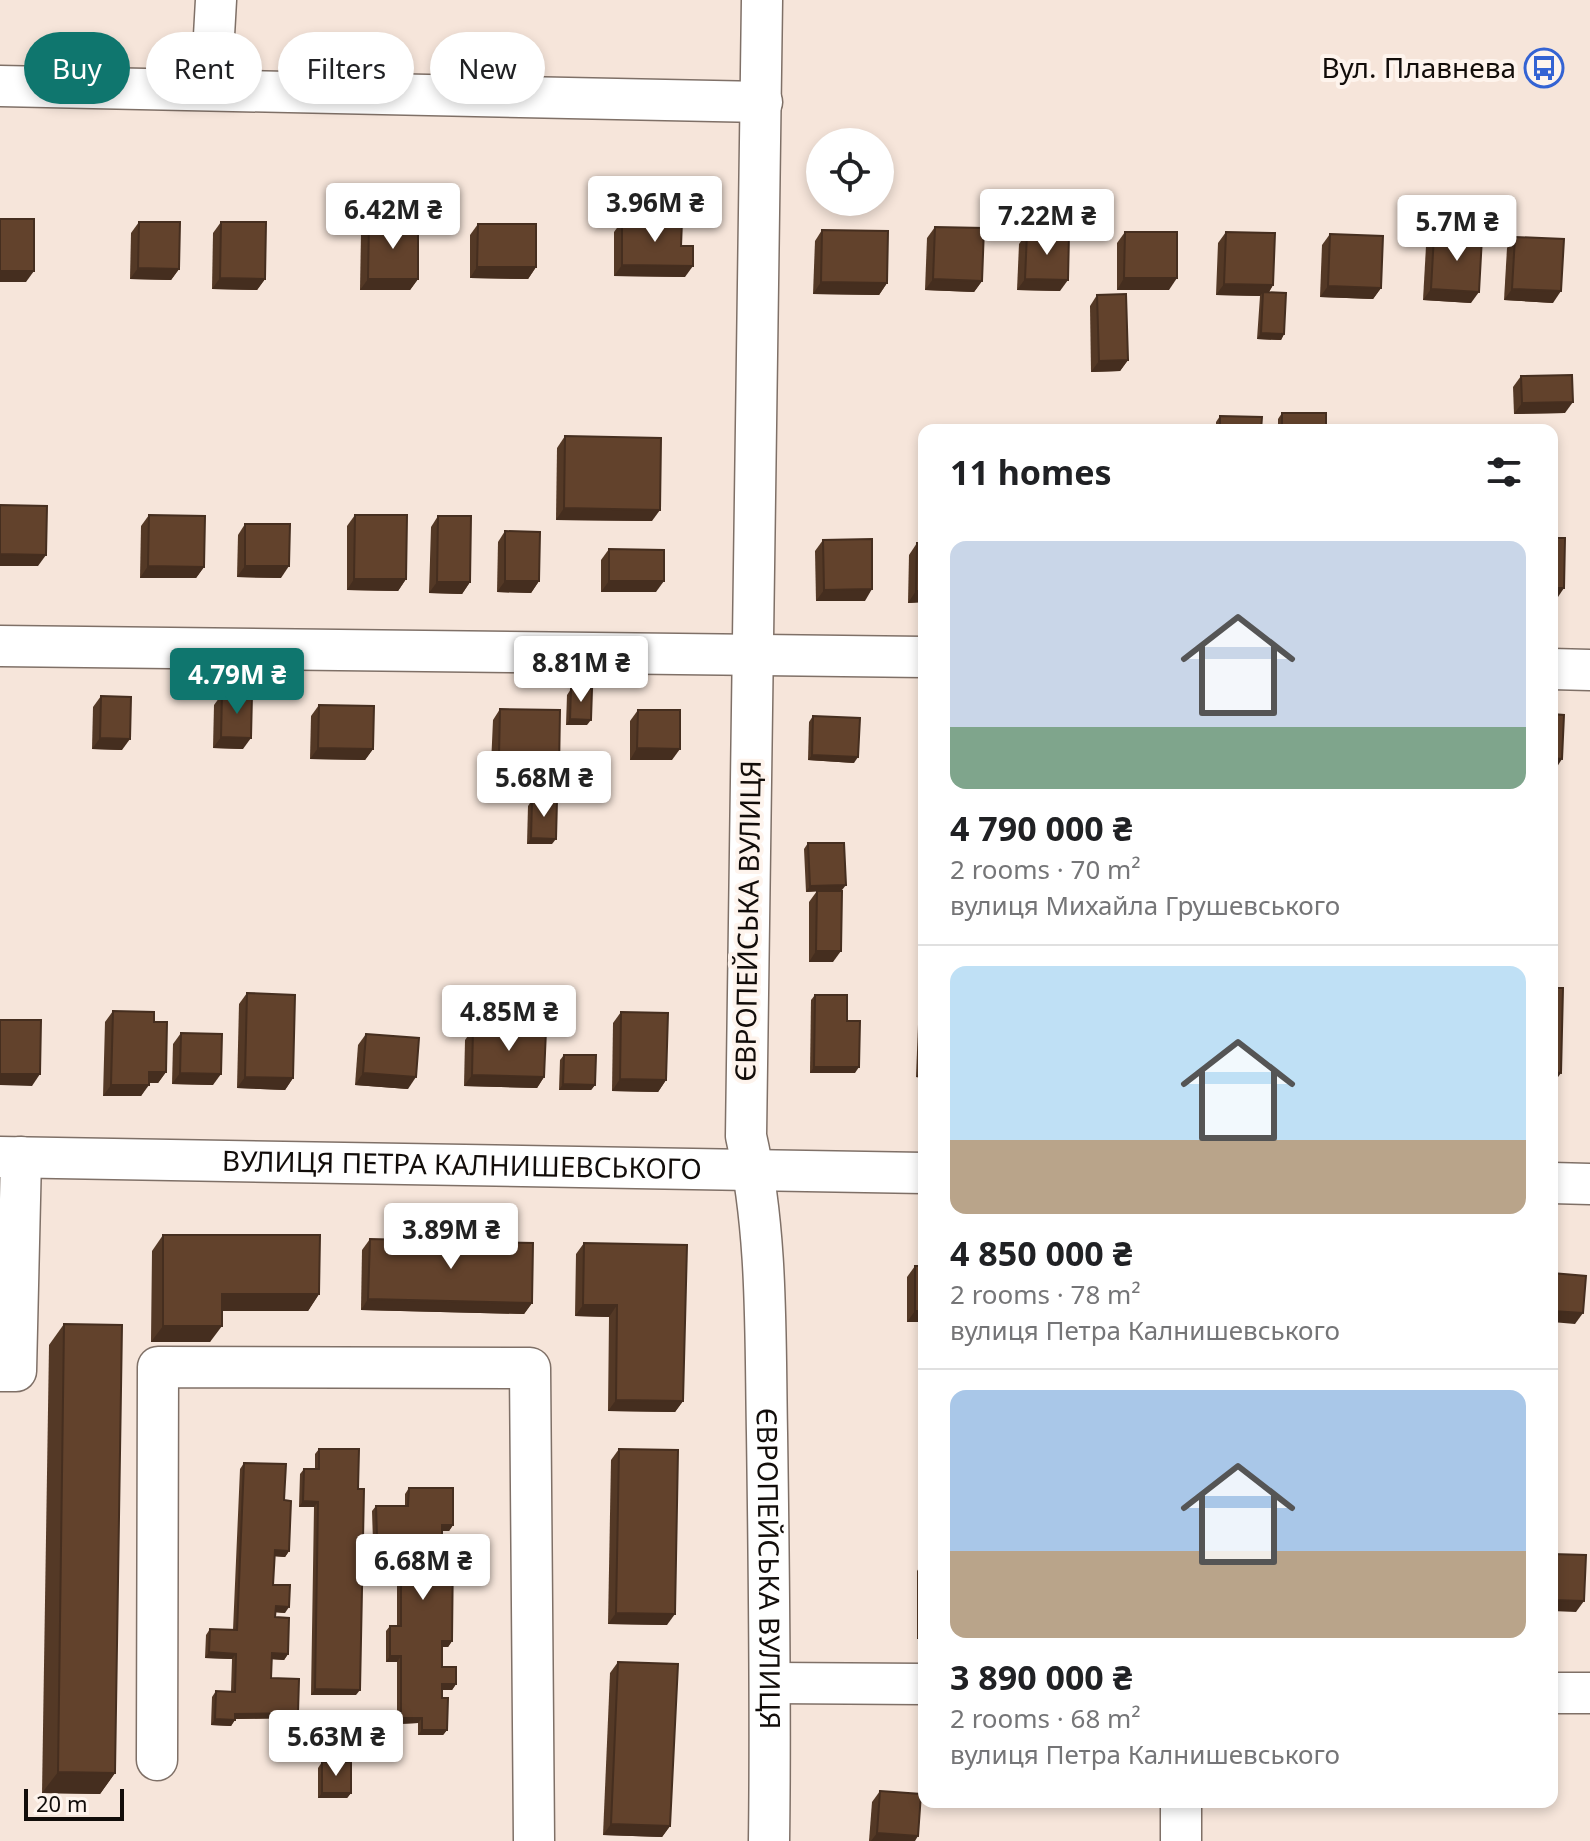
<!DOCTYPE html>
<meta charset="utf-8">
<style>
:root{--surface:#fff;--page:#f2f2f2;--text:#202124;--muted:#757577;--line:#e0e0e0;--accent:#0f766e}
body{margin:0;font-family:"Noto Sans",sans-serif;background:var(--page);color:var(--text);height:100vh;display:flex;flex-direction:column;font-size:30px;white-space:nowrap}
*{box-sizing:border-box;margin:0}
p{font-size:26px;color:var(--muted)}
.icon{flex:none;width:44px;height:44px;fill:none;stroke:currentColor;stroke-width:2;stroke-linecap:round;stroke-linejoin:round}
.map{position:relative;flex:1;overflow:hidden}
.side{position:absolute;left:918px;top:424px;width:640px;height:1384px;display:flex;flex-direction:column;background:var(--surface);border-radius:16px;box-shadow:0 4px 12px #0003}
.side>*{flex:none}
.hud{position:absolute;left:24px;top:32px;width:760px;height:72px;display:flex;gap:16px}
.buttons{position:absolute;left:806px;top:128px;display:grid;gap:16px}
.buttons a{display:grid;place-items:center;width:88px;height:88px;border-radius:50%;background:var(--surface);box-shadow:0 4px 12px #0003;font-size:40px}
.scale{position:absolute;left:24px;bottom:20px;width:100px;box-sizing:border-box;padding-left:8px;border:4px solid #120d0a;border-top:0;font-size:22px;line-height:28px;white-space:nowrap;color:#120d0a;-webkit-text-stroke:6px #fef4ed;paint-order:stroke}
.price{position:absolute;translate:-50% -68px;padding:0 18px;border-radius:8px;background:#fff;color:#222;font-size:26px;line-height:52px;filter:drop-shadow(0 2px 4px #0008)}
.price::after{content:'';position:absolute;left:50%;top:48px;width:24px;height:18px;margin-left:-12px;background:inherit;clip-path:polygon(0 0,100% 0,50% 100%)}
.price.active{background:var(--accent);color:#fff}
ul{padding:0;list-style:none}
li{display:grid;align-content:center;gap:16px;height:424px;padding:0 32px}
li+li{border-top:2px solid var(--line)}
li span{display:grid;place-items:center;height:248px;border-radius:16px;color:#555}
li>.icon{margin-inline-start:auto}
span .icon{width:144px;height:144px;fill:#fffc;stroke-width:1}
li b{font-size:34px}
h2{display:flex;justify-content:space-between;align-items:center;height:96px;padding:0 32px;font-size:34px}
.pill{padding:0 28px;border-radius:36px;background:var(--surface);box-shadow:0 4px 12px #0003;font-size:28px;line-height:72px}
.pill.active{background:var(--accent);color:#fff}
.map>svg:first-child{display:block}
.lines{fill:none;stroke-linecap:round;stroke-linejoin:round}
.minor-casing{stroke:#7f7067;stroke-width:43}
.minor{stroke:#fff;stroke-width:40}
.wall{fill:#543926}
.shaded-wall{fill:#452e1f}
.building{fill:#62422c;stroke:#452e1f;stroke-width:2}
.labels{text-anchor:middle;stroke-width:8;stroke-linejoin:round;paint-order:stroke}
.poi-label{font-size:28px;fill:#120d0a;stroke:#fef4ed;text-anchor:end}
.street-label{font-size:28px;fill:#120d0a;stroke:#fef4ed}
</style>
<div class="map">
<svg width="1590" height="1841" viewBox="0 0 1590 1841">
<rect width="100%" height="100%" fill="#f6e5da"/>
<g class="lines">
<g class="minor-casing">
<g id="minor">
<path id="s1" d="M762 0 746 1136C768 1233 765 1333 767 1433 769 1569 771 1705 769 1841"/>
<polyline points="0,86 762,102"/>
<polyline points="211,89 216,0"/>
<polyline points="0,646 924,657"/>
<polyline points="1552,669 1590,670"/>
<path id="s2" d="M0 1157 924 1173"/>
<polyline points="1552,1183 1590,1184"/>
<polyline points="0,1371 16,1371 21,1157"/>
<polyline points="772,1683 924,1684"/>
<polyline points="1552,1693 1590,1693"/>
<polyline points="157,1760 158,1367 530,1368 534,1841"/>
<polyline points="1181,1802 1181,1841"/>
</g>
</g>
<use href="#minor" class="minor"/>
</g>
<g class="wall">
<polygon points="622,221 681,246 685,277 614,276 614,232"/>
<polygon points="139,222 179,269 171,280 130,279 131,233"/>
<polygon points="221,222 265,279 257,290 212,289 213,233"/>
<polygon points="369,222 418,279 410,290 360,290 361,233"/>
<polygon points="478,224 536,267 528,279 470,278 470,235"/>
<polygon points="935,227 982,281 974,292 925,290 927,238"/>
<polygon points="822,230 887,283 879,295 813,294 815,241"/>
<polygon points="1125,232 1169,290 1117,290 1117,243"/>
<polygon points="1226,232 1273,285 1269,292 1284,334 1281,340 1257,339 1260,296 1216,295 1218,243"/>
<polygon points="1027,233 1060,291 1017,290 1019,244"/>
<polygon points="1330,234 1381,288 1373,299 1320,297 1322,245"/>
<polygon points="1434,235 1471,303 1423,300 1426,246"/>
<polygon points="1515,237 1553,303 1504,300 1507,248"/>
<polygon points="1097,295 1128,360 1120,371 1091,372 1090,306"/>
<polygon points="1521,376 1565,413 1514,414 1513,387"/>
<polygon points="1282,413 1326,430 1278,430 1278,419"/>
<polygon points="1220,416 1261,430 1216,430 1216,422"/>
<polygon points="565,436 652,521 556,520 557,448"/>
<polygon points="149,515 204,567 196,578 140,578 141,526"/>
<polygon points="355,515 406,579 398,591 347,590 347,526"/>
<polygon points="438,516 470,582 462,594 429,593 431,527"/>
<polygon points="245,524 281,578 237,577 238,535"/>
<polygon points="505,531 539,581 531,593 497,592 498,542"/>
<polygon points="823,540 865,601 816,601 815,551"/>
<polygon points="917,543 924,543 924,602 908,603 909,555"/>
<polygon points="609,549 656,592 601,592 601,560"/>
<polygon points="571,689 587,725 566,725 567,695"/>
<polygon points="222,694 243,749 213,748 214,705"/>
<polygon points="101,696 122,750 92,749 93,707"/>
<polygon points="319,705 373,749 365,760 310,759 311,716"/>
<polygon points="500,709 559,771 551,783 513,782 513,765 491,765 493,720"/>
<polygon points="638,710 672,760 630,760 630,721"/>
<polygon points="924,715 924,761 921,761 922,718"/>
<polygon points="813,716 854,763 808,760 809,722"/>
<polygon points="532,800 552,844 527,844 528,806"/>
<polygon points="808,843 842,890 828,891 833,962 809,962 809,902 817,891 806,892 804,849"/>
<polygon points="247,993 293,1078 285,1090 237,1088 239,1004"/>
<polygon points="815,995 847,1021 855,1073 810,1073 811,1000"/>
<polygon points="113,1011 154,1022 166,1072 158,1083 149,1083 141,1096 103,1096 105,1022"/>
<polygon points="621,1012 666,1080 658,1092 612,1091 613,1023"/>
<polygon points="924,1016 924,1078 916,1077 918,1025"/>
<polygon points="473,1029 544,1077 537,1088 464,1086 465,1040"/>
<polygon points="181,1033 213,1085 172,1084 173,1044"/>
<polygon points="366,1034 408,1089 355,1085 358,1045"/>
<polygon points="564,1055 595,1085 591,1090 559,1090 560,1060"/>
<polygon points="163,1235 319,1294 308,1311 222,1311 210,1342 151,1342 152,1251"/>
<polygon points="370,1239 532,1303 524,1314 361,1310 362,1250"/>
<polygon points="584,1243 683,1401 675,1412 608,1411 609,1317 575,1316 576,1254"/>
<polygon points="915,1266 924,1266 924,1322 907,1322 907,1277"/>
<polygon points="64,1324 115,1773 100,1794 42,1793 49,1345"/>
<polygon points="319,1449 356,1695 311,1695 314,1507 299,1507 300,1474 304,1469 315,1469 315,1454"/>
<polygon points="619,1449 667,1625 608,1624 611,1460"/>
<polygon points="244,1463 284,1500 289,1551 285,1557 274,1556 273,1585 285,1613 275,1612 275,1617 288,1654 284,1660 272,1659 271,1678 298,1713 294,1718 235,1719 231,1726 211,1725 212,1697 216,1691 231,1692 232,1659 205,1658 206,1635 210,1629 233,1630 240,1469"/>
<polygon points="409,1488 453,1525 449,1531 442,1531 442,1548 452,1641 448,1647 442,1647 442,1667 456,1684 452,1690 442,1690 442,1698 447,1730 443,1735 418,1735 418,1723 397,1724 397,1662 386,1662 386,1631 390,1626 397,1626 397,1542 373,1542 372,1511 376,1506 405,1506 405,1494"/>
<polygon points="924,1561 924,1639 917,1639 917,1571"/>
<polygon points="618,1662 670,1826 662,1837 603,1835 610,1673"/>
<polygon points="322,1762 351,1793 347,1798 318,1798 318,1768"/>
<polygon points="880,1791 915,1841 869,1841 872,1802"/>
</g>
<g class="shaded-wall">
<polygon points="622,265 693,266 685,277 614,276"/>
<polygon points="477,267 536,267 528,279 470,278"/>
<polygon points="138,268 179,269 171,280 130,279"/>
<polygon points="0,271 34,271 26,282 0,282"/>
<polygon points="220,278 265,279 257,290 212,289"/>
<polygon points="1124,278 1177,278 1169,290 1117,290"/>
<polygon points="368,279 418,279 410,290 360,290"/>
<polygon points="933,279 982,281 974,292 925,290"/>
<polygon points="1025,279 1068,280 1060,291 1017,290"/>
<polygon points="821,282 887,283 879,295 813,294"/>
<polygon points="1224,284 1273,285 1266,297 1263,292 1260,296 1216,295"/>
<polygon points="1328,286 1381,288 1373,299 1320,297"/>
<polygon points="1431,289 1479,292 1471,303 1423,300"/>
<polygon points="1512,289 1561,291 1553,303 1504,300"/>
<polygon points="1261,333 1284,334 1281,340 1257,339"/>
<polygon points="1128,360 1120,371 1091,372 1099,361"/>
<polygon points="1573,402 1565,413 1514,414 1522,403"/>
<polygon points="564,508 660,510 652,521 556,520"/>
<polygon points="0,554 46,555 38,566 0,566"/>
<polygon points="148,566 204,567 196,578 140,578"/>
<polygon points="245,566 289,566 281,578 237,577"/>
<polygon points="354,579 406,579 398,591 347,590"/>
<polygon points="505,581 539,581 531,593 497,592"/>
<polygon points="609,581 664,581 656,592 601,592"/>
<polygon points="437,582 470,582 462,594 429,593"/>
<polygon points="1552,588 1564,588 1556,600 1552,599"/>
<polygon points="872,589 865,601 816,601 824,590"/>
<polygon points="916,591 924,591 924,602 908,603"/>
<polygon points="570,719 591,720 587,725 566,725"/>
<polygon points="221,737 251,738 243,749 213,748"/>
<polygon points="100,738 130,739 122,750 92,749"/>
<polygon points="318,748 373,749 365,760 310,759"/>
<polygon points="637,748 680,749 672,760 630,760"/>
<polygon points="499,754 521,754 513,765 491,765"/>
<polygon points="812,755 858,757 854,763 808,760"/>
<polygon points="1552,758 1562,759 1555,770 1552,770"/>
<polygon points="521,771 559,771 551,783 513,782"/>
<polygon points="531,838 556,839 552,844 527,844"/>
<polygon points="846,885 842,890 806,892 810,886"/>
<polygon points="816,951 841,951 833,962 809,962"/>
<polygon points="924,1066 924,1078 916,1077"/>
<polygon points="814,1067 859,1067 855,1073 810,1073"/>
<polygon points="149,1072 166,1072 158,1083 141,1083"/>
<polygon points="1552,1072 1561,1073 1553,1084 1552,1084"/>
<polygon points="180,1073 221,1074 213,1085 172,1084"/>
<polygon points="363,1073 416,1077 408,1089 355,1085"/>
<polygon points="0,1074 40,1074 32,1086 0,1085"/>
<polygon points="472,1075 544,1077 537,1088 464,1086"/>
<polygon points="245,1077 293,1078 285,1090 237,1088"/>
<polygon points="620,1079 666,1080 658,1092 612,1091"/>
<polygon points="563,1084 595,1085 591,1090 559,1090"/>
<polygon points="111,1085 149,1085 141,1096 103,1096"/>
<polygon points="222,1294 319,1294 308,1311 211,1311"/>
<polygon points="368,1299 532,1303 524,1314 361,1310"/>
<polygon points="583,1305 617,1305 609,1317 575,1316"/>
<polygon points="915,1311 924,1311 924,1322 907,1322"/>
<polygon points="1552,1311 1583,1313 1575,1324 1552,1322"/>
<polygon points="163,1326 222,1326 210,1342 151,1342"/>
<polygon points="616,1400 683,1401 675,1412 608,1411"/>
<polygon points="303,1501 318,1502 314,1507 299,1507"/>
<polygon points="442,1525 453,1525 449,1531 438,1531"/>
<polygon points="377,1536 401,1536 397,1542 373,1542"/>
<polygon points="275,1550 289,1551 285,1557 271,1556"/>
<polygon points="1552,1600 1584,1601 1576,1612 1552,1611"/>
<polygon points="276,1606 289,1607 285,1613 272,1612"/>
<polygon points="616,1613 675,1614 667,1625 608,1624"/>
<polygon points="924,1629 924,1639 917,1639"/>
<polygon points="442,1641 452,1641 448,1647 438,1647"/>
<polygon points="209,1652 236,1654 232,1659 205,1658"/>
<polygon points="272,1653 288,1654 284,1660 268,1659"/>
<polygon points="390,1656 401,1656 397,1662 386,1662"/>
<polygon points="442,1684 456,1684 452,1690 438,1690"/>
<polygon points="315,1689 360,1690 356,1695 311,1695"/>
<polygon points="298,1713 294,1718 231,1719 235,1714"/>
<polygon points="401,1718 422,1718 418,1723 397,1724"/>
<polygon points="215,1719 235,1720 231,1726 211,1725"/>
<polygon points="422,1730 447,1730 443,1735 418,1735"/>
<polygon points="58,1772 115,1773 100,1794 42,1793"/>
<polygon points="322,1793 351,1793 347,1798 318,1798"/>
<polygon points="611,1824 670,1826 662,1837 603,1835"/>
<polygon points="877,1833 918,1836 915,1841 871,1841"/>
</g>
<g class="building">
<rect x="0" y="219" width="34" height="52"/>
<polygon points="622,221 682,221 681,246 693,246 693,266 622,265"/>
<polygon points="139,222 180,222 179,269 138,268"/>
<polygon points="221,222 266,222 265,279 220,278"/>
<polygon points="369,222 418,222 418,279 368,279"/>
<polygon points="478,224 536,224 536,267 477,267"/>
<polygon points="935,227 984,228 982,281 933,279"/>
<polygon points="822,230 888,231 887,283 821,282"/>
<polygon points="1125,232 1177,232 1177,278 1124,278"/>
<polygon points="1226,232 1275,233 1273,285 1224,284"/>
<polygon points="1027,233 1069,234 1068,280 1025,279"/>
<polygon points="1330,234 1383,236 1381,288 1328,286"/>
<polygon points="1434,235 1482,237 1479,292 1431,289"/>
<polygon points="1515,237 1564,239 1561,291 1512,289"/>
<polygon points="1263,292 1286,293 1284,334 1261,333"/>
<polygon points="1126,294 1128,360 1099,361 1097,295"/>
<polygon points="1572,375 1573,402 1522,403 1521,376"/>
<rect x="1282" y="413" width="44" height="17"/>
<polygon points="1220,416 1262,417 1261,430 1220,430"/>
<polygon points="565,436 661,438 660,510 564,508"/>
<polygon points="0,505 47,506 46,555 0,554"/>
<polygon points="149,515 205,516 204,567 148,566"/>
<polygon points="355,515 407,515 406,579 354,579"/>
<polygon points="438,516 471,516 470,582 437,582"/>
<polygon points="245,524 290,524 289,566 245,566"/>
<polygon points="505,531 540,532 539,581 505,581"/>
<polygon points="1552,538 1565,538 1564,588 1552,588"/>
<polygon points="872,539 872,589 824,590 823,540"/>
<polygon points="917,543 924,543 924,591 916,591"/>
<polygon points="609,549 664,550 664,581 609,581"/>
<polygon points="571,689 592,689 591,720 570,719"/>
<polygon points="222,694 252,694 251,738 221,737"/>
<polygon points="101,696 131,697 130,739 100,738"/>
<polygon points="319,705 374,706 373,749 318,748"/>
<polygon points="500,709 560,710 559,771 521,771 521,754 499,754"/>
<polygon points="638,710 680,710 680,749 637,748"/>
<polygon points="1552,714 1564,715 1562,759 1552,758"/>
<polygon points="813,716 860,718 858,757 812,755"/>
<polygon points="532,800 557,800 556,839 531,838"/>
<polygon points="808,843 844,843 846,885 810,886"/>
<polygon points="817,891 842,891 841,951 816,951"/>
<polygon points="1552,988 1563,988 1561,1073 1552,1072"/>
<polygon points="247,993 295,995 293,1078 245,1077"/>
<polygon points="815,995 847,995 847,1021 860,1021 859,1067 814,1067"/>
<polygon points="113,1011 154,1012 154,1022 167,1022 166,1072 149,1072 149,1085 111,1085"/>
<polygon points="621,1012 668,1013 666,1080 620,1079"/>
<polygon points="0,1020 41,1020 40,1074 0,1074"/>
<polygon points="473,1029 546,1030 544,1077 472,1075"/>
<polygon points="181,1033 222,1034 221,1074 180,1073"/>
<polygon points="366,1034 419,1038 416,1077 363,1073"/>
<polygon points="564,1055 596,1055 595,1085 563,1084"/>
<polygon points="163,1235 320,1235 319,1294 222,1294 222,1326 163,1326"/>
<polygon points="370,1239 533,1243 532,1303 368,1299"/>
<polygon points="584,1243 687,1245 683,1401 616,1400 617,1305 583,1305"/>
<rect x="915" y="1266" width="9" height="45"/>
<polygon points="1552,1273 1586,1276 1583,1313 1552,1311"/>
<polygon points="64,1324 122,1325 115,1773 58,1772"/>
<polygon points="319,1449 359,1449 358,1489 364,1489 360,1690 315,1689 318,1502 303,1501 304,1469 319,1469"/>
<polygon points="619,1449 678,1450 675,1614 616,1613"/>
<polygon points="244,1463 286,1464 284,1500 291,1501 289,1551 275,1550 273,1585 290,1585 289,1607 276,1606 275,1617 289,1618 288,1654 272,1653 271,1678 299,1679 298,1713 235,1714 235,1720 215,1719 216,1691 235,1692 236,1654 209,1652 210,1629 237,1630"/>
<polygon points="409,1488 453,1488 453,1525 442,1525 442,1548 453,1548 452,1641 442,1641 442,1667 456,1667 456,1684 442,1684 442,1698 448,1698 447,1730 422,1730 422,1718 401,1718 401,1656 390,1656 390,1626 401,1626 401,1536 377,1536 376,1506 408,1506"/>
<polygon points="1552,1554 1586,1555 1584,1601 1552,1600"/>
<polygon points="618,1662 678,1664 670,1826 611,1824"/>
<rect x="322" y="1762" width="29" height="31"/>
<polygon points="880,1791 921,1794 918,1836 877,1833"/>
</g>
<defs>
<g id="bus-ring" transform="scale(2)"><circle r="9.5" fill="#fef4ed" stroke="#3463d3" stroke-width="1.5"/><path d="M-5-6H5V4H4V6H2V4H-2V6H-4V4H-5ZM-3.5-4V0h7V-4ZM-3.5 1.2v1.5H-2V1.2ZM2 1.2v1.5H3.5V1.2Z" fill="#3463d3"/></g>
</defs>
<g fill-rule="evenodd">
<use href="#bus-ring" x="1544" y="68"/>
</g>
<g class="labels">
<g class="poi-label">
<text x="1516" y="78">Вул. Плавнева</text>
</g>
<g class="street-label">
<text transform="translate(748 921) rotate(-89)" y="10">ЄВРОПЕЙСЬКА ВУЛИЦЯ</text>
<text dy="10" stroke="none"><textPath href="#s2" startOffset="462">ВУЛИЦЯ ПЕТРА КАЛНИШЕВСЬКОГО</textPath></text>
<text dy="10" stroke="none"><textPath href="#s1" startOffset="1570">ЄВРОПЕЙСЬКА ВУЛИЦЯ</textPath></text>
</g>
</g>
</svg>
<div class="buttons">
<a><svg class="icon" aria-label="locate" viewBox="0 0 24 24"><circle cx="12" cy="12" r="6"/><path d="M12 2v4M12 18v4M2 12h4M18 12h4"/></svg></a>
</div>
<div class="scale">20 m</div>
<b class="price" style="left:655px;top:244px">3.96M ₴</b>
<b class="price" style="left:393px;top:251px">6.42M ₴</b>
<b class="price" style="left:1047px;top:257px">7.22M ₴</b>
<b class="price" style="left:1457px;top:263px">5.7M ₴</b>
<b class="price" style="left:581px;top:704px">8.81M ₴</b>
<b class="price active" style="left:237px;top:716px">4.79M ₴</b>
<b class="price" style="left:544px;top:819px">5.68M ₴</b>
<b class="price" style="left:509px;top:1053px">4.85M ₴</b>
<b class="price" style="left:451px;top:1271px">3.89M ₴</b>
<b class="price" style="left:423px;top:1602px">6.68M ₴</b>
<b class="price" style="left:336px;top:1778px">5.63M ₴</b>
<div class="hud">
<a class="pill active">Buy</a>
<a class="pill">Rent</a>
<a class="pill">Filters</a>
<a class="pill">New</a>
</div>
<section class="side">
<h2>11 homes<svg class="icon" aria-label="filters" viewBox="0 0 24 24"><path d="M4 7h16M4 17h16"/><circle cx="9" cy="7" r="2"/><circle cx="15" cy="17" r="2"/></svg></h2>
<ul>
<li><span style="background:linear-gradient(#c9d6e8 75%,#7fa58c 0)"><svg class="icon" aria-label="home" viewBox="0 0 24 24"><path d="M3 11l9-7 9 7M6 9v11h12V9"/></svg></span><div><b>4 790 000 ₴</b><p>2 rooms · 70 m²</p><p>вулиця Михайла Грушевського</p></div></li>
<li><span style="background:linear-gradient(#bfe0f5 70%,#b9a48a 0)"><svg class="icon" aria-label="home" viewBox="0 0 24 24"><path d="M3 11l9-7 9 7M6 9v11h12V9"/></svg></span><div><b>4 850 000 ₴</b><p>2 rooms · 78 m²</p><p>вулиця Петра Калнишевського</p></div></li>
<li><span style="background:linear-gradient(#a9c7e8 65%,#b9a48a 0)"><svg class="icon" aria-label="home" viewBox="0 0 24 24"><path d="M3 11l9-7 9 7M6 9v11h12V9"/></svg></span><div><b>3 890 000 ₴</b><p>2 rooms · 68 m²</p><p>вулиця Петра Калнишевського</p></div></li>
</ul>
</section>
</div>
